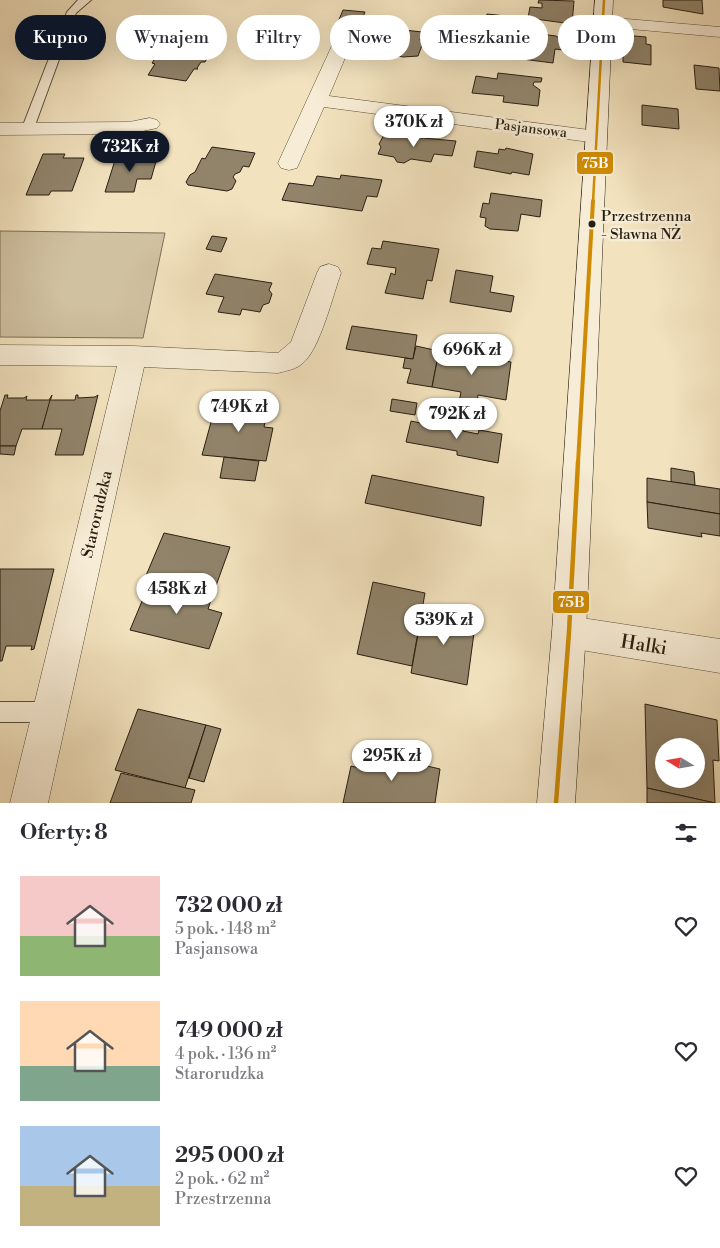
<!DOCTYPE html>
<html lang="pl">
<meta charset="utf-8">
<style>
:root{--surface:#fff;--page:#f2f2f3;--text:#2b2b33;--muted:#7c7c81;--accent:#111827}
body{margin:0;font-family:"Libre Bodoni",serif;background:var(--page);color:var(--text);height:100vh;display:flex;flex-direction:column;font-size:19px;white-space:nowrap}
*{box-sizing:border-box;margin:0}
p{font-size:16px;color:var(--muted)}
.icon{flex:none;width:28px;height:28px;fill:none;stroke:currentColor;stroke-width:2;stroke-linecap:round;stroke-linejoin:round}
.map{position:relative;height:803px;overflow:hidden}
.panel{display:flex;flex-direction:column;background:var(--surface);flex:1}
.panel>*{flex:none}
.banner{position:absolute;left:15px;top:15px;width:690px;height:45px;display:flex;gap:10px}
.needle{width:32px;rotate:281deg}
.controls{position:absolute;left:655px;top:738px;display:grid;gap:10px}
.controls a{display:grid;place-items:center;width:50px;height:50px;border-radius:50%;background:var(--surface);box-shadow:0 5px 20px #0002;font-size:25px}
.price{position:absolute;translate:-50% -42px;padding:0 11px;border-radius:18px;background:#fff;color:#222;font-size:16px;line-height:32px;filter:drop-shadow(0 1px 2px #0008)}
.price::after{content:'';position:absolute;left:50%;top:30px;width:15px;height:11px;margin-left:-8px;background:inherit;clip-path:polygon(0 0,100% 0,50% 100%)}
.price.active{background:var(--accent);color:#fff}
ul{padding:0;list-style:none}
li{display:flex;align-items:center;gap:15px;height:125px;padding:0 20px}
li span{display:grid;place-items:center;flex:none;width:140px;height:100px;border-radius:0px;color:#555}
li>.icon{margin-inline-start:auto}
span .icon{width:60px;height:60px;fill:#fffc;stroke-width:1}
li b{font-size:21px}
h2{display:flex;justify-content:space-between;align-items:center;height:60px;padding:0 20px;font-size:21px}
.tag{padding:0 18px;border-radius:22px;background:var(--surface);box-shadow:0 5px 20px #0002;font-size:18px;line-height:45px}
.tag.active{background:var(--accent);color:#fff}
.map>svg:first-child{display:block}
.green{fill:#d0c1a1;stroke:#7c7059}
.building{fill:#91846b;stroke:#281f11;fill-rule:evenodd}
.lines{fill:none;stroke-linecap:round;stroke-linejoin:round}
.lane-casing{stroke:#5a503c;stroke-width:2}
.street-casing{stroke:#5a503c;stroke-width:1}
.secondary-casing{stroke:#281f11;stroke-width:1}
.lane{fill:#f7ecd5;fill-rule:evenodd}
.street{fill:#f7ecd5;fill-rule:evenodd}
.secondary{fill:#f7ecd5;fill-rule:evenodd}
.bus-1-far2-casing{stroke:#f7ecd5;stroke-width:5}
.bus-1-far1-casing{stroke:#f7ecd5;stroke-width:8}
.bus-1-casing{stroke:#f7ecd5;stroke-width:8}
.bus-1-far2{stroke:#ce8b03;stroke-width:2.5}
.bus-1-far1{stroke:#ce8b03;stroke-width:4}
.bus-1{stroke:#ce8b03;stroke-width:4.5}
.bus-dot{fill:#281f11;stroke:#f7ecd5;stroke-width:2}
.labels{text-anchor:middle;stroke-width:5;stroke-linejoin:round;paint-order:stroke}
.far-street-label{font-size:14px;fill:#281f11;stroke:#f7ecd5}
.bus-label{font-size:15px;fill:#281f11;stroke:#f7ecd5;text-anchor:start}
.street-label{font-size:16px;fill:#281f11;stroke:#f7ecd5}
.near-street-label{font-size:19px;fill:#281f11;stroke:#f7ecd5}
.line-badge{stroke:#f7ecd5;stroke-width:2}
.badge-label{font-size:14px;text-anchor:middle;font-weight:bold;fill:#fff}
</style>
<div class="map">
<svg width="720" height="803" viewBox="0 0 720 803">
<rect width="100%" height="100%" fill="#f2e2be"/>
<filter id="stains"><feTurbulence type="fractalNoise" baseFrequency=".004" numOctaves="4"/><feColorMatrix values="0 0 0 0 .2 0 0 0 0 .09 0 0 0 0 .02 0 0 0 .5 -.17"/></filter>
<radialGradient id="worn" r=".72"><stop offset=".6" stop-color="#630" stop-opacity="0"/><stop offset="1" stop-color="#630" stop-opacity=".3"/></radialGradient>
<polygon class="green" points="0,231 165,233 143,338 0,337"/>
<g class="building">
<polygon points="539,0 574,1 572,24 528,18 530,7 542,8 542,3 538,3"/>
<polygon points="663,0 702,0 703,14 663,7"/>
<polygon points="343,10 365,12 360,24 338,22"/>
<polygon points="487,14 506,16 504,23 510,24 509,30 556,36 564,41 563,50 555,49 553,63 514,58 516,48 504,47 505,43 481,41"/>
<polygon points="386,28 422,32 420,40 424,40 418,56 403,57 377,52"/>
<polygon points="178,31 214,36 211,36 205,47 213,48 210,48 206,54 209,55 205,62 201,62 197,68 198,69 194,69 186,81 148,75 155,64 152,63 166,42 170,42"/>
<polygon points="623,35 646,37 646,44 651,45 651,65 623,62"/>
<polygon points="694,65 719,68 720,91 696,89"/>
<polygon points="498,73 542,78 541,82 534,82 533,85 540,90 538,106 503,102 504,96 472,93 476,76 497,79"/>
<polygon points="642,105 678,109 679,129 642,125"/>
<polygon points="386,131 412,137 456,141 452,156 434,154 431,162 411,159 404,163 397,162 394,157 378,154 381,147 379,144"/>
<polygon points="212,147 255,153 249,167 243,166 240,172 235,174 233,177 236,181 232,189 227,191 188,185 186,182 190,175 195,172 202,158 205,159"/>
<polygon points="506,148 533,154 529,175 512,172 511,174 474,167 477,151 498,154 499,149 505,150"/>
<polygon points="43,154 65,154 63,158 84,158 72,191 51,191 49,195 26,195"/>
<polygon points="116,157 157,158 151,179 137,179 134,192 105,192"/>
<polygon points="341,175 382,180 377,197 367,196 362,211 282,200 289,183 313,186 317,176 340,179"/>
<polygon points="491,193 542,200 540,217 521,214 518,231 490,229 485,226 486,218 480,217 483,203 489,204"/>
<polygon points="212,236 227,238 221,252 206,249"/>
<polygon points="383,241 439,249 432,281 427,280 423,299 385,293 391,273 395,275 396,268 367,264 372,248 381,249"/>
<polygon points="456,270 493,276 490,292 514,296 511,312 450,302"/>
<polygon points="215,274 272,283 269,290 272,294 269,303 263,305 260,312 242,309 240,315 218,312 224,297 206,294"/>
<polygon points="352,326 417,335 413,359 346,349"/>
<polygon points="416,346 439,351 432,387 407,383 411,369 403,368 405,358 413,359"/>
<polygon points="439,351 511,362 506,400 478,395 477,404 459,402 461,392 432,387"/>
<polygon points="5,395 8,395 7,398 24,398 27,396 26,400 49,400 52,395 42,429 22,429 16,446 0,446 0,411"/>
<polygon points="76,395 78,395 78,398 95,397 98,395 83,455 55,455 62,429 42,429 50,400 75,400"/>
<polygon points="392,399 417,403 415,415 390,411"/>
<polygon points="216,404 268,409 264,427 273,428 266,461 202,455"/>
<polygon points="411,421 430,425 431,421 464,427 463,431 478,434 479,430 502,434 498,463 457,455 457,451 406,442"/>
<polygon points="0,446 16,446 14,455 0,454"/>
<polygon points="224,457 259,461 255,481 220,478"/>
<polygon points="671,468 694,472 695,485 671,482"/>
<polygon points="372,475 484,497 481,526 365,503"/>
<polygon points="647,478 720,489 720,514 647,502"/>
<polygon points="647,502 720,514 720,536 701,533 702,537 648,528"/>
<polygon points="164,533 230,547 213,594 145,578"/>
<polygon points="0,569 54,569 34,649 31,650 32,646 6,646 2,661 0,661"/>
<polygon points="145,578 213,594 208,609 222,613 209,649 130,630 150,582 144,581"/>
<polygon points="373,582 425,593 412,666 357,654"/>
<polygon points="423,607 476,618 467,685 411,673"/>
<path d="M645 704 717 720 719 761 713 760 715 803 647 788ZM664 746H696V779H664Z"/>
<polygon points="138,709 206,725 185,788 115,770"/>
<polygon points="206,725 221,729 204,782 189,778"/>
<polygon points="367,752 440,769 435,803 343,803 351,766 363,769"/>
<polygon points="121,773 195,790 191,803 110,803"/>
<polygon points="647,788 715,803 647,803"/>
</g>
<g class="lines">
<g class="lane-casing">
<g id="lane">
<polygon points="78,0 91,0 76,13 34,128 32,130 24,130 22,128 67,12"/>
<polygon points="0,702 50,702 57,705 60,712 57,719 50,722 0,722"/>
</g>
</g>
<g class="street-casing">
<g id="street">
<polygon points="603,17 720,27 720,37 597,26 594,22 597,18"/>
<polygon points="344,34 350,35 353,39 329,96 597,131 604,133 607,137 604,141 597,143 324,107 297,168 289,170 281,168 278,163 335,39 338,35"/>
<polygon points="150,118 157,120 160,124 157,128 129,134 0,135 0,123 129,122"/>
<path d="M329 264 338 267 341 273C333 295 320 349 303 363 297 369 286 371 278 373L144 367 48 803H10L117 366 0 365V345L133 346 278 353 291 342 317 273 320 267Z"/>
<polygon points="569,616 720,639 720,673 569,648 557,644 552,632 557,620"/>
</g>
</g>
<g class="secondary-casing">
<polygon id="secondary" points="595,0 613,0 586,632 575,803 537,803 552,632"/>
</g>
<use href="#lane" class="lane"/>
<use href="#street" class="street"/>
<use href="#secondary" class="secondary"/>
<g class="bus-1-far2-casing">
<polyline id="bus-1-far2" points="593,202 604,0"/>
</g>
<g class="bus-1-far1-casing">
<polyline id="bus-1-far1" points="578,463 593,201"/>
</g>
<g class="bus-1-casing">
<polyline id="bus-1" points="556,803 569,632 578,462"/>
</g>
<use href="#bus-1-far2" class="bus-1-far2"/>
<use href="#bus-1-far1" class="bus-1-far1"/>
<use href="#bus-1" class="bus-1"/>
</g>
<circle class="bus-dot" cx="592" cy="224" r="4.5"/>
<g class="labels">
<g class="far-street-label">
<text transform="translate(531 128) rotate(7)" y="5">Pasjansowa</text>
</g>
<g class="bus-label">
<text x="601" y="221">Przestrzenna<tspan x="601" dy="18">- Sławna NŻ</tspan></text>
</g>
<g class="street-label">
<text transform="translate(96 514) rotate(-77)" y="6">Starorudzka</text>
</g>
<g class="near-street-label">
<text transform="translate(644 644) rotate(9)" y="7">Halki</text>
</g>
</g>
<g class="line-badge">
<rect x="576" y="151" width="38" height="24" rx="5" fill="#ce8b03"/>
<rect x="552" y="590" width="38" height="24" rx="5" fill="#ce8b03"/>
</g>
<g class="badge-label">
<text x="595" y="168">75B</text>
<text x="571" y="607">75B</text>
</g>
<rect width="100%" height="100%" filter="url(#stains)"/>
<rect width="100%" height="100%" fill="url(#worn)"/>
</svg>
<div class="controls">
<a><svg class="needle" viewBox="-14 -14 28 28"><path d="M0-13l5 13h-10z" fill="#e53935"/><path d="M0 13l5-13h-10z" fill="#7c7c81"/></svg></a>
</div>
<b class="price" style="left:414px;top:148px">370K zł</b>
<b class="price active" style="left:130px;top:173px">732K zł</b>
<b class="price" style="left:472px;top:376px">696K zł</b>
<b class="price" style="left:239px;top:433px">749K zł</b>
<b class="price" style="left:457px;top:440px">792K zł</b>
<b class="price" style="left:177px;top:615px">458K zł</b>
<b class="price" style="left:444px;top:646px">539K zł</b>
<b class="price" style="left:392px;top:782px">295K zł</b>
<div class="banner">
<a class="tag active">Kupno</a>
<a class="tag">Wynajem</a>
<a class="tag">Filtry</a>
<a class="tag">Nowe</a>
<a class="tag">Mieszkanie</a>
<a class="tag">Dom</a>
</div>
</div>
<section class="panel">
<h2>Oferty: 8<svg class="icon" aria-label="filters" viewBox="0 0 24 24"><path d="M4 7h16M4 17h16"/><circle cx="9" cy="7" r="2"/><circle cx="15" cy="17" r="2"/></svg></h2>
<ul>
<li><span style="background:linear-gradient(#f6c9c9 60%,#8fb573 0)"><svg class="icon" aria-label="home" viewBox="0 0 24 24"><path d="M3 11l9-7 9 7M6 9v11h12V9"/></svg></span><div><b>732 000 zł</b><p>5 pok. · 148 m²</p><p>Pasjansowa</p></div><svg class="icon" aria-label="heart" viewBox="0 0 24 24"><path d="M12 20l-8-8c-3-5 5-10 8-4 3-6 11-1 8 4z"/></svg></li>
<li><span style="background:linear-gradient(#ffd9b3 65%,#7fa58c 0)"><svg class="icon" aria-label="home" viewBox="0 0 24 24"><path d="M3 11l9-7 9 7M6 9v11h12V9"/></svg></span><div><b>749 000 zł</b><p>4 pok. · 136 m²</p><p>Starorudzka</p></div><svg class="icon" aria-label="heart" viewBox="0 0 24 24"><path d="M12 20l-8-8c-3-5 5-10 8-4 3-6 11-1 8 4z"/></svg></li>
<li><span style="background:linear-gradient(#a9c7e8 60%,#c2b280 0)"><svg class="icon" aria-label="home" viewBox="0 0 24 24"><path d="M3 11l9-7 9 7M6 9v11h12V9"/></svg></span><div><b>295 000 zł</b><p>2 pok. · 62 m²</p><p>Przestrzenna</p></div><svg class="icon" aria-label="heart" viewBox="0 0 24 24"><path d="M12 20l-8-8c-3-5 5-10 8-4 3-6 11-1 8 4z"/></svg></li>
</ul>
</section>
